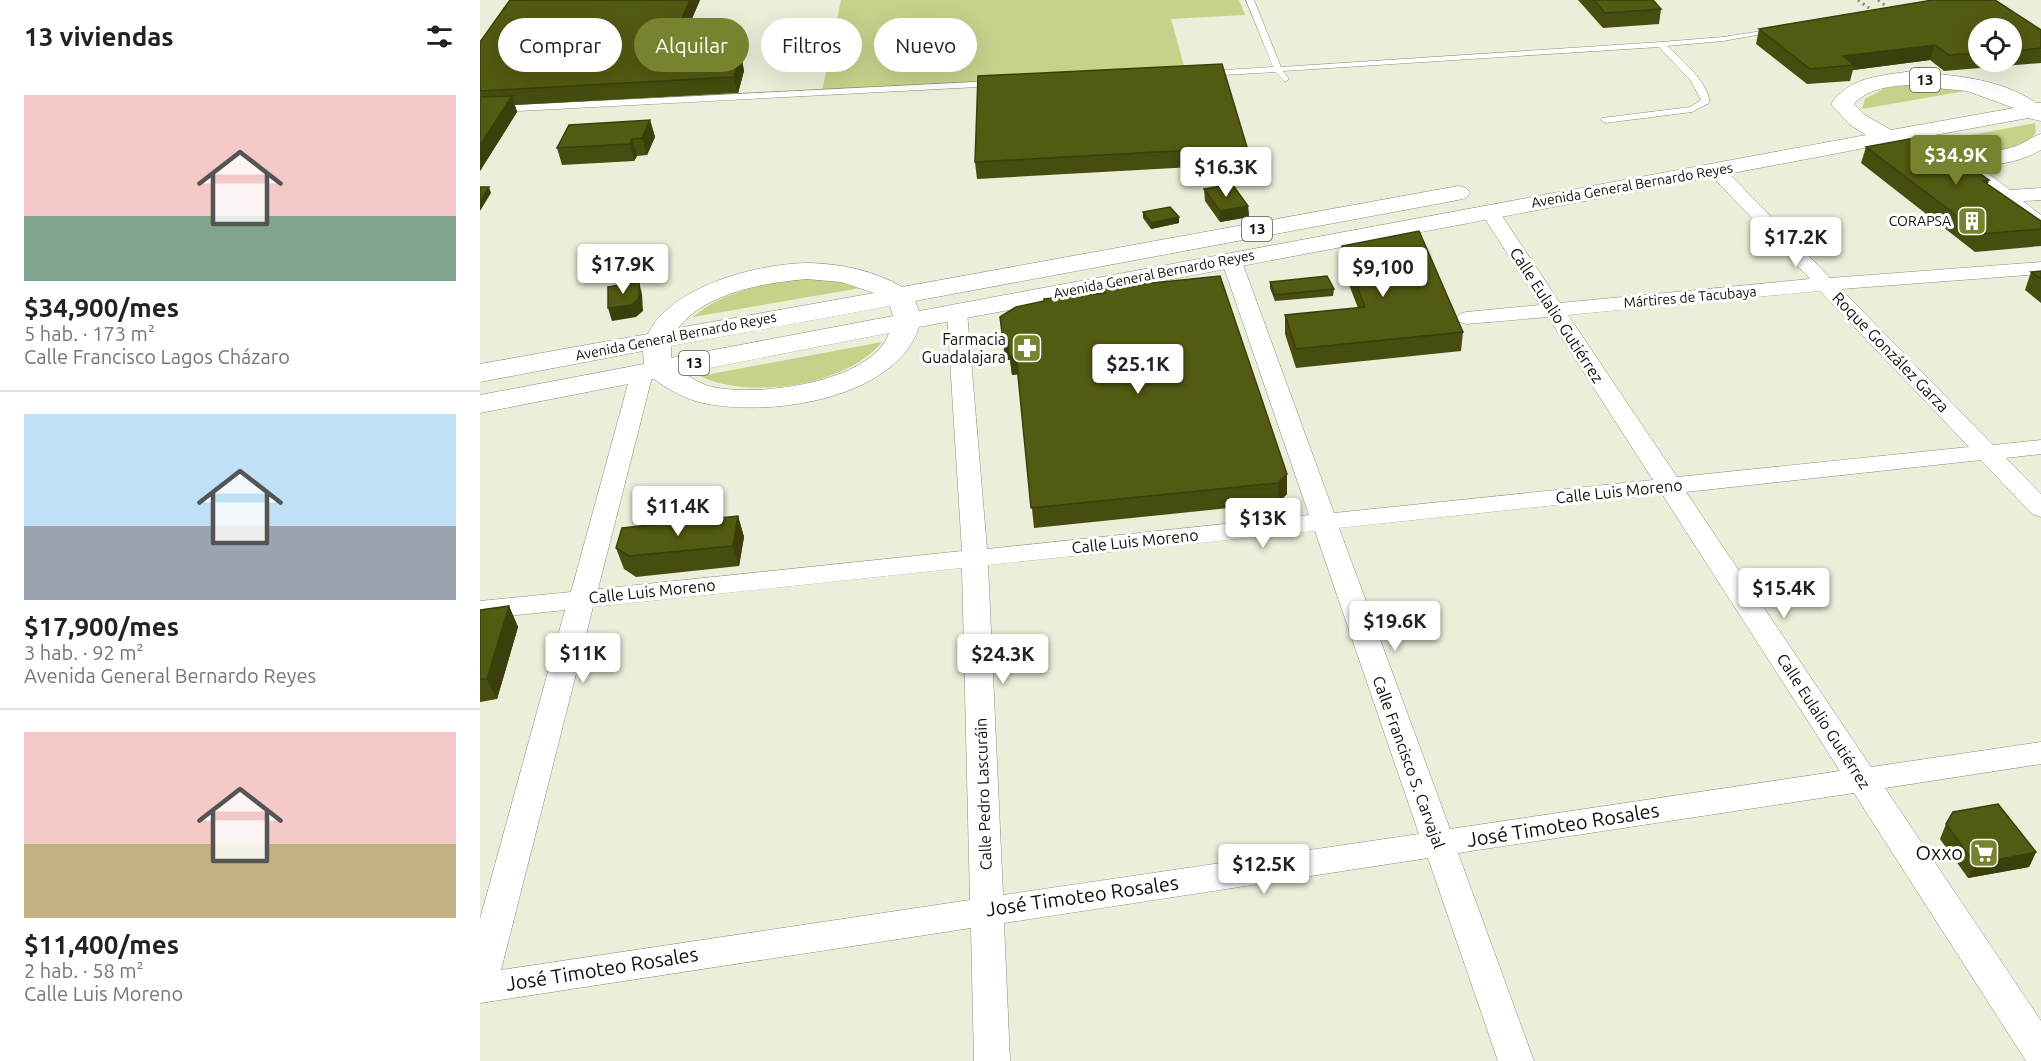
<!DOCTYPE html>
<html lang="es">
<meta charset="utf-8">
<style>
:root{--surface:#fff;--page:#f6f6f6;--text:#222;--muted:#767676;--line:#e0e0e0;--accent:#79822e}
body{margin:0;font-family:Ubuntu,sans-serif;background:var(--page);color:var(--text);height:100vh;display:flex;flex-direction:column;font-size:22px;white-space:nowrap}
*{box-sizing:border-box;margin:0}
p{font-size:20px;color:var(--muted)}
.icon{flex:none;width:33px;height:33px;fill:none;stroke:currentColor;stroke-width:2;stroke-linecap:round;stroke-linejoin:round}
.map{position:relative;flex:1;overflow:hidden}
.side{display:flex;flex-direction:column;background:var(--surface);width:480px}
.side>*{flex:none}
.guide{position:absolute;left:18px;top:18px;width:570px;height:54px;display:flex;gap:12px}
.buttons{position:absolute;left:1488px;top:18px;display:grid;gap:12px}
.buttons a{display:grid;place-items:center;width:54px;height:54px;border-radius:50%;background:var(--surface);box-shadow:0 6px 24px #0002;font-size:30px}
.price{position:absolute;translate:-50% -51px;padding:0 14px;border-radius:6px;background:#fff;color:#222;font-size:20px;line-height:39px;filter:drop-shadow(0 2px 3px #0008)}
.price::after{content:'';position:absolute;left:50%;top:36px;width:18px;height:14px;margin-left:-9px;background:inherit;clip-path:polygon(0 0,100% 0,50% 100%)}
.price.active{background:var(--accent);color:#fff}
ul{padding:0;list-style:none}
li{display:grid;align-content:center;gap:12px;height:318px;padding:0 24px}
li+li{border-top:2px solid var(--line)}
li span{display:grid;place-items:center;height:186px;border-radius:0px;color:#555}
li>.icon{margin-inline-start:auto}
span .icon{width:108px;height:108px;fill:#fffc;stroke-width:1}
li b{font-size:26px}
h2{display:flex;justify-content:space-between;align-items:center;height:72px;padding:0 24px;font-size:26px}
.tag{padding:0 21px;border-radius:27px;background:var(--surface);box-shadow:0 6px 24px #0002;font-size:21px;line-height:54px}
.tag.active{background:var(--accent);color:#fff}
main{display:flex;flex:1;min-height:0}
.map>svg:first-child{display:block}
.green{fill:#c7d18a}
.lines{fill:none;stroke-linecap:round;stroke-linejoin:round}
.service-casing{stroke:#8a8d7a;stroke-width:1}
.minor-casing{stroke:#8a8d7a;stroke-width:1}
.primary-casing{stroke:#8a8d7a;stroke-width:1}
.service{fill:#fff;fill-rule:evenodd}
.minor{fill:#fff;fill-rule:evenodd}
.primary{fill:#fff;fill-rule:evenodd}
.rail{stroke:#87897b;stroke-width:3;stroke-dasharray:2 4;stroke-linecap:butt}
.wall{fill:#474d0f;fill-rule:evenodd}
.shaded-wall{fill:#3a3f0c}
.building{fill:#535a11;stroke:#3a3f0c;stroke-width:1.5}
.labels{text-anchor:middle;stroke-width:6;stroke-linejoin:round;paint-order:stroke}
.far-street-label{font-size:14px;fill:#0f1009;stroke:#fff}
.far-poi-label{font-size:14px;fill:#0f1009;stroke:#fff;text-anchor:end}
.shield{fill:#fff;stroke:#575853;stroke-width:1.5}
.shield-label{font-size:15px;font-weight:bold;fill:#0f1009}
.street-label{font-size:16px;fill:#0f1009;stroke:#fff}
.poi-label{font-size:16px;fill:#0f1009;stroke:#fff;text-anchor:end}
.near-street-label{font-size:20px;fill:#0f1009;stroke:#fff}
.near-poi-label{font-size:20px;fill:#0f1009;stroke:#fff;text-anchor:end}
</style>
<main>
<section class="side">
<h2>13 viviendas<svg class="icon" aria-label="filters" viewBox="0 0 24 24"><path d="M4 7h16M4 17h16"/><circle cx="9" cy="7" r="2"/><circle cx="15" cy="17" r="2"/></svg></h2>
<ul>
<li><span style="background:linear-gradient(#f6c9c9 65%,#7fa58c 0)"><svg class="icon" aria-label="home" viewBox="0 0 24 24"><path d="M3 11l9-7 9 7M6 9v11h12V9"/></svg></span><div><b>$34,900/mes</b><p>5 hab. · 173 m²</p><p>Calle Francisco Lagos Cházaro</p></div></li>
<li><span style="background:linear-gradient(#bfe0f5 60%,#9aa5b1 0)"><svg class="icon" aria-label="home" viewBox="0 0 24 24"><path d="M3 11l9-7 9 7M6 9v11h12V9"/></svg></span><div><b>$17,900/mes</b><p>3 hab. · 92 m²</p><p>Avenida General Bernardo Reyes</p></div></li>
<li><span style="background:linear-gradient(#f6c9c9 60%,#c2b280 0)"><svg class="icon" aria-label="home" viewBox="0 0 24 24"><path d="M3 11l9-7 9 7M6 9v11h12V9"/></svg></span><div><b>$11,400/mes</b><p>2 hab. · 58 m²</p><p>Calle Luis Moreno</p></div></li>
</ul>
</section>
<div class="map">
<svg width="1561" height="1061" viewBox="0 0 1561 1061">
<rect width="100%" height="100%" fill="#ebeed9"/>
<g class="green">
<polygon points="361,0 759,0 765,15 691,19 705,70 342,91"/>
<polygon points="1436,84 1491,90 1382,109 1385,99 1405,88"/>
<path d="M1555 123 1556 132C1540 162 1471 148 1443 144Z"/>
<path d="M317 278 349 279 386 287 213 317C242 291 280 286 317 278Z"/>
<path d="M402 342C367 386 269 400 220 376Z"/>
</g>
<g class="lines">
<g class="service-casing">
<g id="service">
<path d="M766 0H774L801 67 1181 42 1243 37 1295 29 1299 31 1243 41 1187 46C1200 58 1231 85 1229 103L1212 112 1125 123 1121 120 1122 118 1210 107 1221 100 1211 81 1179 47 803 71 809 79 805 82 795 72 725 76 724 74 728 71 793 67Z"/>
<polygon points="514,81 518,84 517,86 0,113 0,107"/>
</g>
</g>
<g class="minor-casing">
<g id="minor">
<polygon points="1481,156 1487,157 1530,190 1561,188 1561,200 1543,201 1561,215 1561,230 1554,228 1475,165 1472,161 1475,157"/>
<path d="M1235 164 1241 165 1350 278 1561 262V274L1361 289 1513 445 1561 440V454L1526 458 1561 494V517L1552 514 1501 460 1206 492 1391 767 1561 742V764L1405 788 1561 1021V1061H1546L1374 793 978 853 1054 1061H1018L948 858 524 923 530 1061H494L491 928 0 1003V919L85 610 0 619V601L91 592 151 373 154 368 162 366 170 368 173 373 118 589 482 551 467 312 470 308 477 306 484 308 487 312 507 549 829 515 741 259 744 255H758L761 259 854 513 1173 480 1068 317 986 324 979 322 976 318 979 314 986 312 1060 305 1000 211 1002 207H1016L1080 303 1330 279 1229 173 1226 169 1229 165ZM1340 291 1489 447 1197 477 1088 315ZM1182 494 1360 771 970 829 859 528ZM835 531 939 834 523 895 508 565ZM482 568 490 900 21 970 113 607Z"/>
</g>
</g>
<g class="primary-casing">
<path id="primary" d="M1426 72C1468 74 1521 78 1556 103H1561V121L1548 118 1433 139C1461 148 1507 157 1536 146 1545 143 1551 137 1561 134V150C1516 177 1452 163 1406 144L439 327C415 402 279 419 215 401 200 396 186 388 174 379L0 413V395L164 364 163 351 0 382V364L168 334C190 286 280 263 330 263 362 264 395 271 422 287L978 186 986 188 990 193 986 198 978 200 435 301 439 311 1386 135 1369 124 1351 104C1369 78 1397 76 1426 72ZM1426 85 1487 91 1534 108 1411 130 1385 115 1374 104C1388 89 1405 87 1426 85ZM327 279 361 282 394 293 198 328C227 292 283 283 327 279ZM410 306 413 316 191 358V346ZM409 333C392 383 277 397 233 387 222 385 213 379 204 373Z"/>
</g>
<use href="#service" class="service"/>
<use href="#minor" class="minor"/>
<use href="#primary" class="primary"/>
<g class="rail">
<polyline points="1378,0 1389,8"/>
<polyline points="1398,0 1406,6"/>
</g>
</g>
<g class="wall">
<polygon points="30,0 220,0 194,60 261,55 264,71 258,93 35,105 37,112 0,171 0,42"/>
<polygon points="1098,0 1173,0 1181,9 1179,24 1123,28"/>
<path d="M1453 0H1515L1561 30V63L1464 71 1450 60 1373 70 1370 81 1327 84 1276 44 1279 29ZM1498 28H1532V62H1498Z"/>
<polygon points="170,120 175,137 167,155 157,156 154,161 82,165 77,148"/>
<polygon points="767,147 767,164 497,179 495,162"/>
<polygon points="1386,147 1509,180 1508,184 1561,221 1561,246 1495,252 1381,163"/>
<polygon points="724,189 768,206 769,217 740,222 725,201"/>
<polygon points="663,212 699,223 671,229 663,218"/>
<polygon points="862,246 983,332 981,351 816,368 805,334 805,315 878,308 861,264"/>
<polygon points="1561,271 1561,303 1545,290 1551,272"/>
<polygon points="740,276 807,494 798,503 554,528 538,374 532,375 530,360 525,360 624,293 624,288"/>
<polygon points="790,282 854,289 853,296 795,301 790,288"/>
<polygon points="258,516 264,537 259,566 156,577 144,569 136,548"/>
<polygon points="29,606 38,627 17,699 0,702 0,610"/>
<polygon points="1466,824 1556,852 1549,867 1488,878 1460,839"/>
</g>
<g class="shaded-wall">
<polygon points="210,0 220,0 187,76 183,61"/>
<polygon points="1455,45 1450,60 1373,70 1374,65 1363,56"/>
<polygon points="261,55 264,71 258,93 254,77"/>
<polygon points="32,96 37,112 0,171 0,145"/>
<polygon points="170,120 175,137 167,155 162,138"/>
<polygon points="152,139 157,156 154,161 150,144"/>
<polygon points="9,187 11,193 0,211 0,202"/>
<polygon points="768,206 769,217 740,222 740,211"/>
<polygon points="699,217 699,223 671,229 671,223"/>
<polygon points="159,282 162,294 163,311 156,317 132,321 128,308"/>
<polygon points="523,341 528,341 536,355 539,374 532,375 530,360 525,360"/>
<polygon points="807,474 807,494 798,503 798,483"/>
<polygon points="258,516 264,537 259,566 253,546"/>
<polygon points="29,606 38,627 17,699 7,679"/>
<polygon points="1556,852 1549,867 1488,878 1495,864"/>
</g>
<g class="building">
<polygon points="30,0 210,0 183,61 261,55 254,77 0,91 0,42"/>
<polygon points="1114,0 1173,0 1181,9 1125,13"/>
<polygon points="1453,0 1515,0 1561,30 1561,48 1532,51 1532,28 1498,28 1498,53 1469,55 1455,45 1363,56 1374,65 1330,69 1279,29"/>
<polygon points="742,64 767,147 495,162 498,76"/>
<polygon points="32,96 0,145 0,97"/>
<polygon points="170,120 162,138 152,139 150,144 77,148 89,125"/>
<polygon points="1440,137 1455,142 1509,180 1503,181 1561,221 1561,229 1501,234 1386,147"/>
<polygon points="752,184 768,206 740,211 724,189"/>
<polygon points="0,187 9,187 0,202"/>
<polygon points="690,207 699,217 671,223 663,212"/>
<polygon points="939,231 983,332 816,349 805,315 885,307 862,246"/>
<polygon points="1561,271 1561,279 1551,272"/>
<polygon points="740,276 807,474 798,483 551,508 536,355 529,356 528,341 523,341 520,317 536,307 564,301 564,299 625,293 624,288"/>
<polygon points="847,276 854,289 795,295 790,282"/>
<polygon points="159,282 159,298 152,305 128,308 128,287"/>
<polygon points="258,516 253,546 149,556 136,548 142,528"/>
<polygon points="29,606 7,679 0,679 0,610"/>
<polygon points="1518,804 1556,852 1495,864 1466,824 1473,812"/>
</g>
<defs>
<g id="building-square" transform="scale(1.5)"><rect x="-9" y="-9" width="18" height="18" rx="4" fill="#79822e" stroke="#fff"/><path d="M-4-6H4V6H1V3H-1V6H-4ZM-2.5-4.3h1.7v1.8h-1.7ZM.8-4.3h1.7v1.8H.8ZM-2.5-1h1.7V.8h-1.7ZM.8-1h1.7V.8H.8Z" fill="#fff"/></g>
<g id="pharmacy-square" transform="scale(1.5)"><rect x="-9" y="-9" width="18" height="18" rx="4" fill="#79822e" stroke="#fff"/><path d="M-2-6h4v4h4v4h-4v4h-4v-4h-4v-4h4Z" fill="#fff"/></g>
<g id="supermarket-square" transform="scale(1.5)"><rect x="-9" y="-9" width="18" height="18" rx="4" fill="#79822e" stroke="#fff"/><path d="M-6-5.5h2.5l.6 2H6L4.5 2H-2.5L-4.4-4H-6ZM-1.5 3.2a1.3 1.3 0 1 0 .1 0ZM3 3.2a1.3 1.3 0 1 0 .1 0Z" fill="#fff"/></g>
</defs>
<g fill-rule="evenodd">
<use href="#building-square" x="1492" y="221"/>
<use href="#pharmacy-square" x="547" y="348"/>
<use href="#supermarket-square" x="1504" y="853"/>
</g>
<g class="labels">
<g class="far-street-label">
<text transform="translate(1152 185) rotate(-10)" y="5">Avenida General Bernardo Reyes</text>
<text transform="translate(674 274) rotate(-11)" y="5">Avenida General Bernardo Reyes</text>
<text transform="translate(1210 297) rotate(-5)" y="5">Mártires de Tacubaya</text>
<text transform="translate(196 336) rotate(-11)" y="5">Avenida General Bernardo Reyes</text>
</g>
<g class="far-poi-label">
<text x="1471" y="226">CORAPSA</text>
</g>
<g class="shield">
<rect x="1430" y="68" width="30" height="24" rx="4.5"/>
<rect x="762" y="217" width="30" height="24" rx="4.5"/>
<rect x="199" y="351" width="30" height="24" rx="4.5"/>
</g>
<g class="shield-label">
<text x="1445" y="85">13</text>
<text x="777" y="234">13</text>
<text x="214" y="368">13</text>
</g>
<g class="street-label">
<text transform="translate(1077 315) rotate(57)" y="6">Calle Eulalio Gutiérrez</text>
<text transform="translate(1411 352) rotate(46)" y="6">Roque González Garza</text>
<text transform="translate(1139 491) rotate(-6)" y="6">Calle Luis Moreno</text>
<text transform="translate(655 541) rotate(-6)" y="6">Calle Luis Moreno</text>
<text transform="translate(172 591) rotate(-6)" y="6">Calle Luis Moreno</text>
<text transform="translate(1344 721) rotate(57)" y="6">Calle Eulalio Gutiérrez</text>
<text transform="translate(929 762) rotate(70)" y="6">Calle Francisco S. Carvajal</text>
<text transform="translate(503 794) rotate(-92)" y="6">Calle Pedro Lascuráin</text>
</g>
<g class="poi-label">
<text x="526" y="345">Farmacia<tspan x="526" dy="18">Guadalajara</tspan></text>
</g>
<g class="near-street-label">
<text transform="translate(1083 825) rotate(-9)" y="7">José Timoteo Rosales</text>
<text transform="translate(602 896) rotate(-8)" y="7">José Timoteo Rosales</text>
<text transform="translate(122 969) rotate(-9)" y="7">José Timoteo Rosales</text>
</g>
<g class="near-poi-label">
<text x="1483" y="860">Oxxo</text>
</g>
</g>
</svg>
<div class="buttons">
<a><svg class="icon" aria-label="locate" viewBox="0 0 24 24"><circle cx="12" cy="12" r="6"/><path d="M12 2v4M12 18v4M2 12h4M18 12h4"/></svg></a>
</div>
<b class="price active" style="left:1476px;top:186px">$34.9K</b>
<b class="price" style="left:746px;top:198px">$16.3K</b>
<b class="price" style="left:1316px;top:268px">$17.2K</b>
<b class="price" style="left:143px;top:295px">$17.9K</b>
<b class="price" style="left:903px;top:298px">$9,100</b>
<b class="price" style="left:658px;top:395px">$25.1K</b>
<b class="price" style="left:198px;top:537px">$11.4K</b>
<b class="price" style="left:783px;top:549px">$13K</b>
<b class="price" style="left:1304px;top:619px">$15.4K</b>
<b class="price" style="left:915px;top:652px">$19.6K</b>
<b class="price" style="left:103px;top:684px">$11K</b>
<b class="price" style="left:523px;top:685px">$24.3K</b>
<b class="price" style="left:784px;top:895px">$12.5K</b>
<div class="guide">
<a class="tag">Comprar</a>
<a class="tag active">Alquilar</a>
<a class="tag">Filtros</a>
<a class="tag">Nuevo</a>
</div>
</div>
</main>
